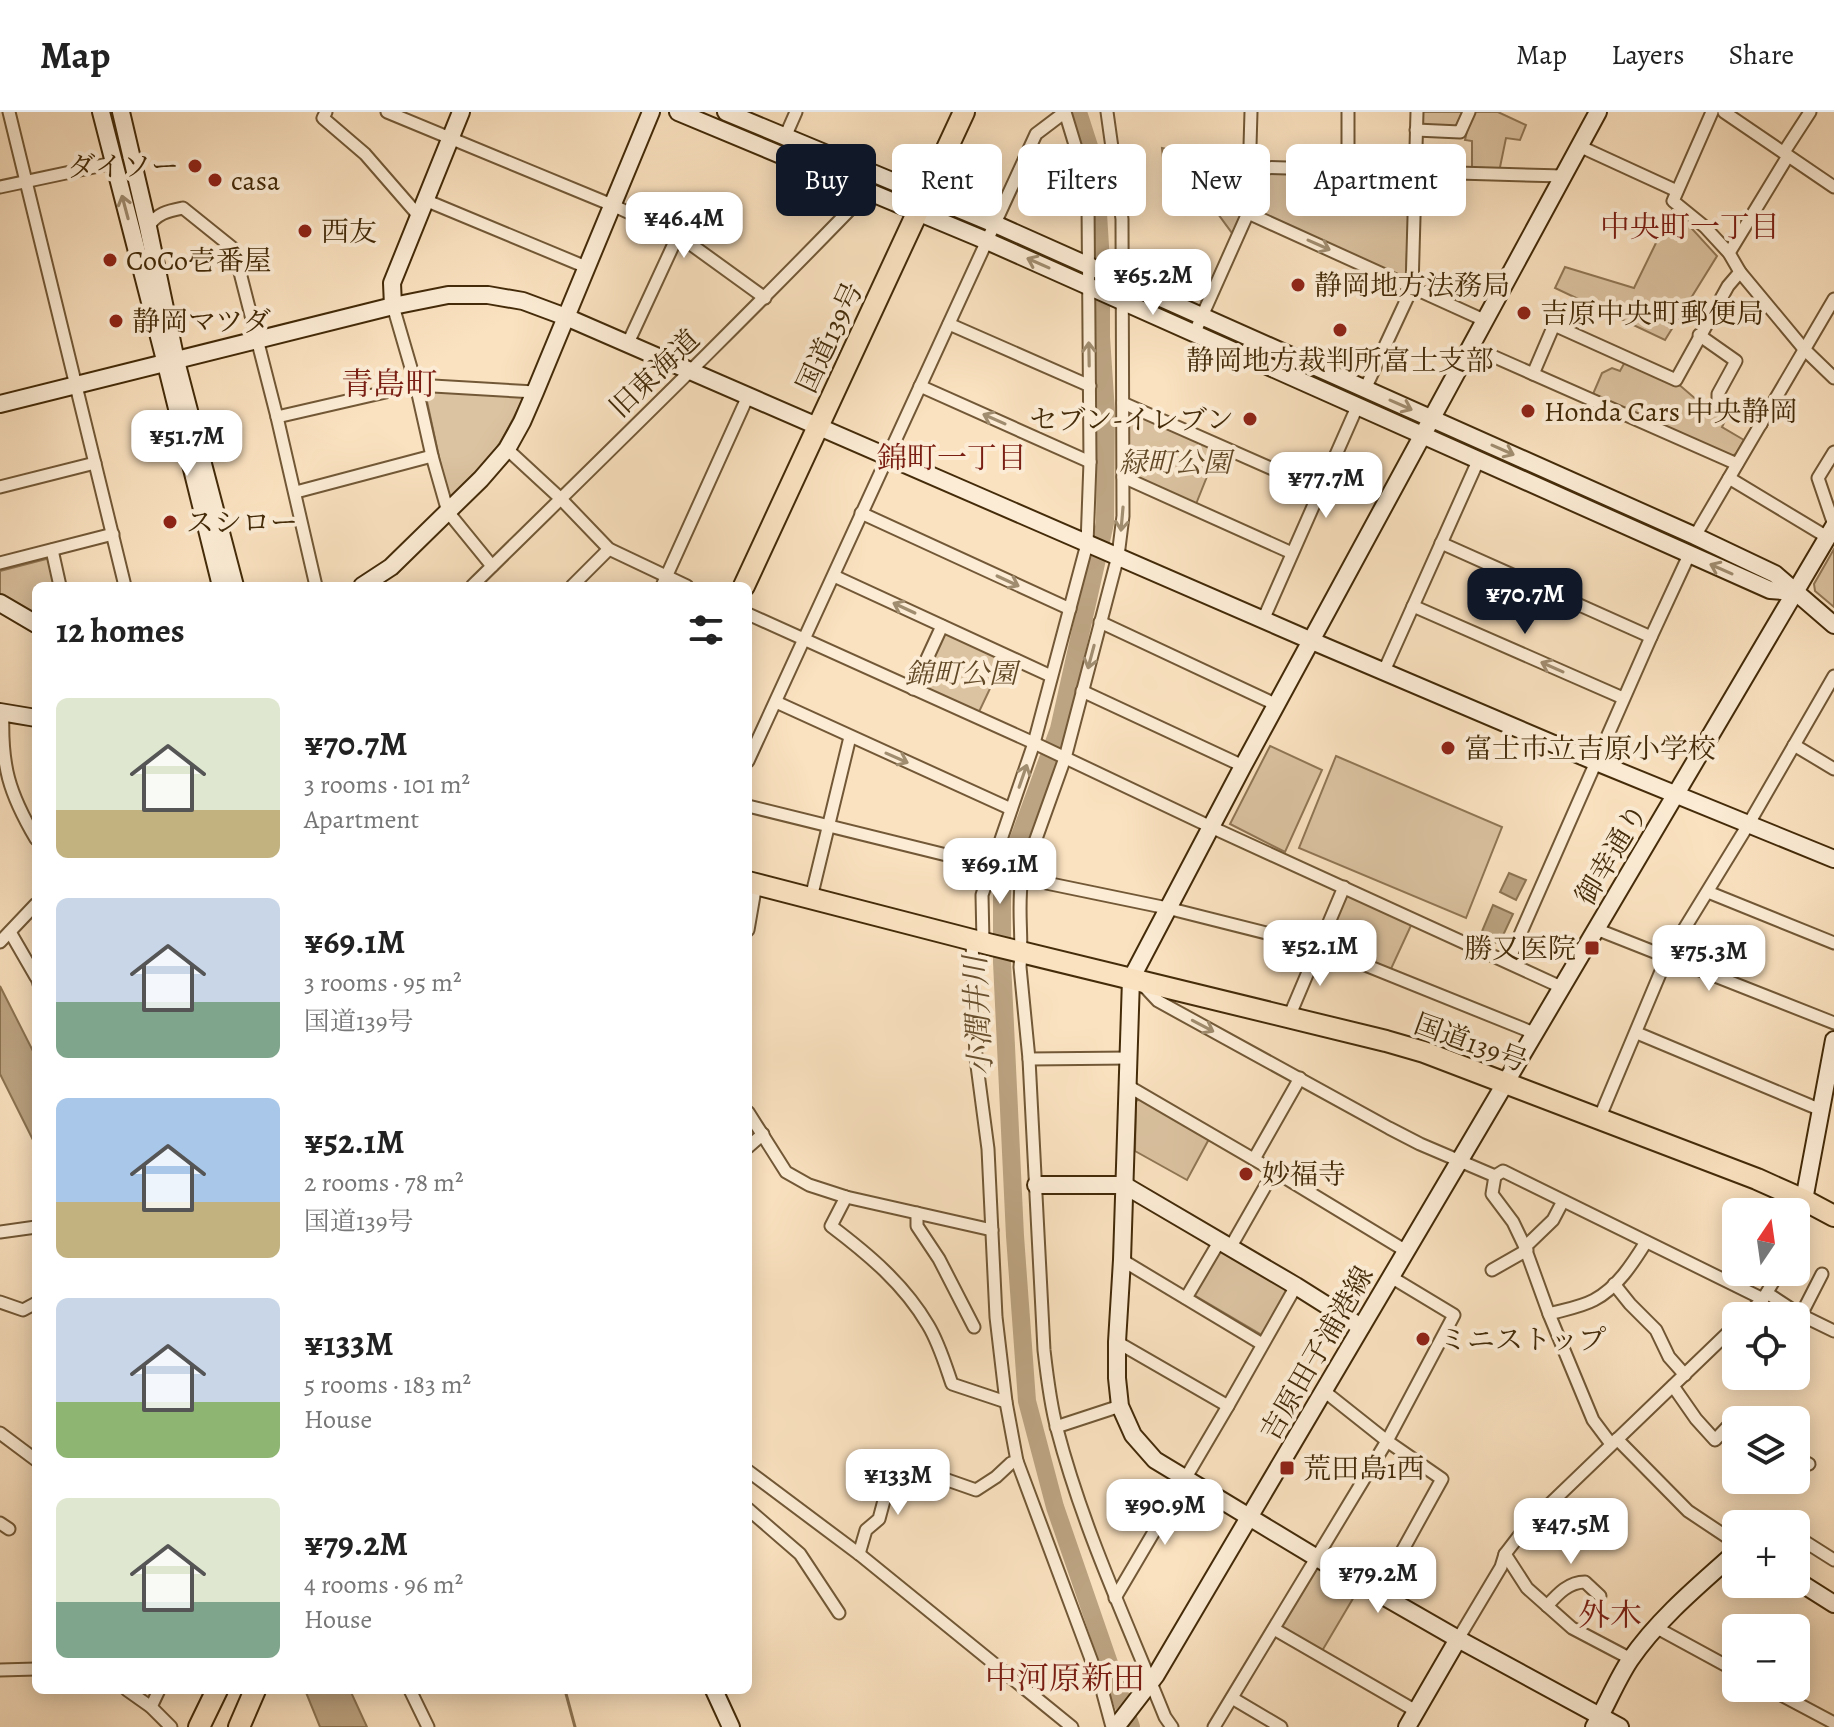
<!DOCTYPE html>
<meta charset="utf-8">
<style>
:root{--surface:#fff;--page:#f6f6f6;--text:#222;--muted:#767676;--line:#e0e0e0;--accent:#111827}
body{margin:0;font-family:Alegreya,"Noto Serif JP",serif;background:var(--page);color:var(--text);height:100vh;display:flex;flex-direction:column;font-size:30px;white-space:nowrap}
*{box-sizing:border-box;margin:0}
p{font-size:26px;color:var(--muted)}
.icon{flex:none;width:44px;height:44px;fill:none;stroke:currentColor;stroke-width:2;stroke-linecap:round;stroke-linejoin:round}
.map{position:relative;flex:1;overflow:hidden}
.side{position:absolute;left:32px;top:470px;width:720px;height:1112px;display:flex;flex-direction:column;background:var(--surface);border-radius:12px;box-shadow:0 4px 20px #0003}
.side>*{flex:none}
.hud{position:absolute;left:776px;top:32px;width:760px;height:72px;display:flex;gap:16px}
.needle{width:52px;rotate:13deg}
.fabs{position:absolute;left:1722px;top:1086px;display:grid;gap:16px}
.fabs a{display:grid;place-items:center;width:88px;height:88px;border-radius:12px;background:var(--surface);box-shadow:0 4px 20px #0003;font-size:40px}
.price{position:absolute;translate:-50% -68px;padding:0 18px;border-radius:16px;background:#fff;color:#222;font-size:26px;line-height:52px;filter:drop-shadow(0 2px 4px #0008)}
.price::after{content:'';position:absolute;left:50%;top:48px;width:24px;height:18px;margin-left:-12px;background:inherit;clip-path:polygon(0 0,100% 0,50% 100%)}
.price.active{background:var(--accent);color:#fff}
ul{padding:0;list-style:none}
li{display:flex;align-items:center;gap:24px;height:200px;padding:0 24px}
li span{display:grid;place-items:center;flex:none;width:224px;height:160px;border-radius:12px;color:#555}
li>.icon{margin-inline-start:auto}
span .icon{width:96px;height:96px;fill:#fffc;stroke-width:1}
li b{font-size:34px}
h2{display:flex;justify-content:space-between;align-items:center;height:96px;padding:0 24px;font-size:34px}
.tag{padding:0 28px;border-radius:12px;background:var(--surface);box-shadow:0 4px 20px #0003;font-size:28px;line-height:72px}
.tag.active{background:var(--accent);color:#fff}
header{display:flex;align-items:center;gap:48px;box-sizing:border-box;height:112px;padding:0 40px;background:var(--surface);border-bottom:2px solid var(--line)}
header strong{font-size:38px}
nav{display:flex;gap:44px;margin-inline-start:auto;font-size:28px}
.map>svg:first-child{display:block}
.green{fill:#dbc2a0;stroke:#907654;stroke-width:2}
.water{fill:#bca381;stroke:#8c7351;stroke-width:2}
.lines{fill:none;stroke-linecap:round;stroke-linejoin:round}
.stream{stroke:#8c7351;stroke-width:3}
.river{stroke:#bca381;stroke-width:18}
.street-casing{stroke:#725836;stroke-width:15}
.secondary-casing{stroke:#442b09;stroke-width:20}
.highway-casing{stroke:#442b09;stroke-width:24}
.street{stroke:#fcecd5;stroke-width:11}
.secondary{stroke:#fcecd5;stroke-width:16}
.highway{stroke:#fae1bf;stroke-width:20}
.oneway{stroke:#a08c6f}
.poi-dot{fill:#8f2418;stroke:#fcecd5;stroke-width:3}
.labels{text-anchor:middle;stroke-width:8;stroke-linejoin:round;paint-order:stroke}
.poi-label{font-size:28px;fill:#442b09;stroke:#fcecd5;text-anchor:start}
.street-label{font-size:28px;fill:#442b09;stroke:#fcecd5}
.park-label{font-size:28px;font-style:italic;fill:#624927;stroke:#fcecd5}
.neighbourhood-label{font-size:30px;fill:#7a1f14;stroke:#fcecd5}
.water-label{font-size:30px;font-style:italic;fill:#684f2d;stroke:#fcecd5}
.quarter-label{font-size:32px;fill:#7a1f14;stroke:#fcecd5}
</style>
<header>
<strong>Map</strong>
<nav><a>Map</a><a>Layers</a><a>Share</a></nav>
</header>
<div class="map">
<svg width="1834" height="1615" viewBox="0 0 1834 1615">
<rect width="100%" height="100%" fill="#fae1bf"/>
<filter id="stains"><feTurbulence type="fractalNoise" baseFrequency=".0025" numOctaves="4"/><feColorMatrix values="0 0 0 0 .2 0 0 0 0 .09 0 0 0 0 .02 0 0 0 .5 -.17"/></filter>
<radialGradient id="worn" r=".72"><stop offset=".6" stop-color="#630" stop-opacity="0"/><stop offset="1" stop-color="#630" stop-opacity=".3"/></radialGradient>
<g class="green">
<polygon points="1420,0 1498,0 1526,13 1520,28 1506,26 1499,60 1472,56 1472,29 1465,28 1467,19 1419,16"/>
<polygon points="1162,36 1242,52 1245,98 1236,120 1232,121 1180,50 1163,46"/>
<polygon points="1256,59 1407,64 1410,68 1406,163 1403,166 1254,98 1252,93 1253,63"/>
<polygon points="1673,96 1717,144 1665,228 1555,176 1565,155 1634,176"/>
<polygon points="1626,248 1676,270 1705,295 1726,307 1722,315 1744,328 1736,342 1732,344 1593,282 1602,261 1612,256 1620,259"/>
<path d="M428 278 524 285C509 316 481 373 448 387L425 280Z"/>
<polygon points="1133,299 1218,337 1196,392 1130,363 1128,358 1128,301"/>
<polygon points="1834,437 1834,495 1815,479 1814,472"/>
<polygon points="50,446 56,474 36,474 36,506 0,487 0,459"/>
<polygon points="946,520 1004,547 978,602 921,575 919,571 942,521"/>
<polygon points="1270,634 1322,658 1285,740 1230,712"/>
<polygon points="1336,644 1502,715 1466,806 1299,736"/>
<polygon points="1346,779 1414,807 1390,859 1321,833"/>
<polygon points="1142,986 1209,1027 1187,1068 1135,1039 1136,989"/>
<polygon points="1221,1136 1289,1176 1262,1223 1194,1183"/>
<polygon points="1315,1453 1358,1478 1322,1539 1279,1514"/>
</g>
<g class="water">
<polygon points="1509,761 1526,768 1516,788 1500,780"/>
<polygon points="1493,793 1513,802 1499,832 1480,824"/>
<polygon points="0,874 36,945 36,1034 0,962"/>
<polygon points="305,1578 350,1578 367,1615 320,1615"/>
</g>
<g class="lines">
<g class="stream">
<polyline points="32,870 36,882"/>
<polyline points="565,1578 575,1615"/>
</g>
<polyline class="river" points="1078,0 1095,53 1101,150 1101,225 1106,300 1105,411 1059,617 1002,773 1002,850 1015,1124 1027,1289 1055,1395 1131,1615"/>
<g class="street-casing">
<g id="street">
<polyline points="9,0 125,474"/>
<polyline points="326,0 323,6 365,42 418,103"/>
<polyline points="387,0 612,93 678,123 765,186"/>
<path d="M1107 0 1122 107 1123 404 1118 444 1065 646 1022 766C1017 795 1023 825 1020 855L1029 947 1044 1238C1047 1264 1050 1291 1057 1317 1083 1417 1127 1510 1165 1605L1172 1615"/>
<polyline points="1712,0 1673,89 1705,115 1729,141 1740,160 1804,237 1834,266"/>
<polyline points="1724,0 1834,75"/>
<polyline points="1416,18 1460,20 1469,0"/>
<polyline points="785,25 796,0"/>
<polyline points="1579,34 1677,79"/>
<polyline points="1784,40 1810,0"/>
<polyline points="1249,55 1563,64"/>
<polyline points="1348,57 1348,0"/>
<polyline points="0,75 113,51"/>
<polyline points="425,88 586,155"/>
<polyline points="1248,101 1486,209"/>
<path d="M148 115C157 101 168 99 183 96L234 137 277 305 316 474"/>
<polyline points="1729,141 1788,44"/>
<polyline points="393,194 416,273 432,344 448,400 492,454"/>
<polyline points="949,212 1090,274"/>
<polyline points="1194,222 1248,101 1251,0"/>
<polyline points="1699,223 1736,249 1718,282 1718,288 1761,312"/>
<polyline points="628,231 678,123"/>
<polyline points="1472,235 1737,352"/>
<polyline points="1533,262 1554,213 1676,268 1728,174 1740,160"/>
<polyline points="920,274 1090,350"/>
<polyline points="1365,277 1412,176 1417,0"/>
<polyline points="1123,291 1320,378"/>
<polyline points="277,305 416,273 535,280"/>
<polyline points="507,337 560,386 609,437 687,474"/>
<polyline points="1834,340 1818,366 1834,413"/>
<polyline points="1123,365 1292,441"/>
<polyline points="1729,366 1827,425"/>
<polyline points="0,375 95,351"/>
<polyline points="296,380 432,344"/>
<polyline points="861,401 1070,497"/>
<polyline points="1695,424 1834,187"/>
<polyline points="1441,431 1651,525"/>
<polyline points="52,438 60,474"/>
<polyline points="0,451 113,422"/>
<polyline points="834,464 1051,564"/>
<path d="M472 474C605 343 738 214 868 79"/>
<polyline points="572,474 609,437"/>
<polyline points="662,474 748,284"/>
<polyline points="1413,494 1623,586"/>
<polyline points="748,502 1034,631 1211,715 1561,875"/>
<polyline points="1263,508 1357,295"/>
<polyline points="1100,510 1277,593"/>
<polyline points="1384,559 1478,349"/>
<polyline points="913,577 942,514"/>
<polyline points="1082,579 1243,654"/>
<polyline points="776,590 1011,697"/>
<path d="M3 600C1 654 9 681 36 727"/>
<polyline points="1794,633 1834,657"/>
<polyline points="748,649 1036,22 1065,0 1082,56 1088,90 1090,350 1087,432 1034,631 982,783 983,830"/>
<polyline points="748,694 991,754"/>
<polyline points="1022,766 1167,796 1318,834 1534,921"/>
<polyline points="1708,780 1834,831"/>
<polyline points="811,786 850,625"/>
<polyline points="1596,817 1834,911"/>
<polyline points="748,818 756,772"/>
<polyline points="10,820 36,865"/>
<polyline points="972,828 976,946 988,1037 996,1205 1006,1290 1017,1349 1101,1574 1112,1615"/>
<polyline points="0,830 36,792"/>
<polyline points="1508,850 1651,525 1689,443"/>
<polyline points="1143,873 1158,889 1389,1016 1420,1032 1495,1064 1503,1059 1763,1187"/>
<polyline points="1289,905 1344,775"/>
<polyline points="1637,921 1821,998"/>
<polyline points="1029,947 1130,946"/>
<polyline points="1128,974 1274,1059 1406,1139"/>
<polyline points="748,1000 786,1060 809,1073 846,1085 992,1118"/>
<polyline points="1599,1007 1667,845 1748,713 1834,564"/>
<polyline points="748,1035 763,1022"/>
<polyline points="1254,1047 1300,966"/>
<polyline points="1495,1064 1492,1082 1513,1110 1524,1133 1549,1202 1593,1308 1611,1332"/>
<path d="M846 1085 831 1114C868 1142 904 1172 928 1213 939 1231 945 1252 952 1272L1006 1290"/>
<polyline points="917,1101 917,1114 939,1147 974,1215"/>
<polyline points="1796,1119 1801,1106 1804,1088"/>
<polyline points="0,1120 36,1115"/>
<polyline points="1525,1135 1553,1108 1563,1089"/>
<polyline points="1230,1136 1274,1059"/>
<polyline points="1122,1148 1262,1232"/>
<polyline points="1492,1158 1527,1138"/>
<polyline points="1614,1172 1630,1192 1656,1218 1669,1245 1685,1263"/>
<polyline points="1767,1181 1799,1202 1834,1219"/>
<polyline points="1186,1186 1219,1130"/>
<polyline points="0,1190 23,1198 36,1191"/>
<path d="M1549 1202C1563 1198 1581 1195 1594 1188 1617 1176 1633 1151 1646 1130"/>
<polyline points="1801,1203 1822,1162"/>
<polyline points="1746,1204 1763,1187 1779,1160"/>
<polyline points="1117,1230 1228,1294"/>
<polyline points="1673,1274 1696,1307 1715,1328 1734,1308 1736,1309"/>
<polyline points="1324,1279 1387,1329 1442,1367 1379,1481"/>
<polyline points="1056,1315 1120,1294"/>
<polyline points="0,1321 36,1348"/>
<polyline points="1617,1327 1688,1399 1736,1431"/>
<polyline points="1796,1345 1809,1352"/>
<polyline points="748,1359 859,1442 1072,1615"/>
<polyline points="748,1397 800,1442 839,1501"/>
<polyline points="0,1411 9,1417"/>
<polyline points="1796,1424 1834,1448"/>
<polyline points="859,1442 866,1418 879,1407 886,1381 899,1351 976,1378 996,1365 1011,1351 1017,1349"/>
<polyline points="1505,1442 1527,1476 1572,1516 1631,1547"/>
<polyline points="1115,1486 1228,1294 1296,1174"/>
<path d="M1547 1494C1557 1483 1568 1470 1585 1470L1600 1484"/>
<polyline points="1657,1516 1736,1559"/>
<polyline points="1274,1517 1416,1599"/>
<polyline points="1458,1527 1501,1455 1505,1442 1525,1416 1736,1213"/>
<polyline points="0,1558 36,1557"/>
<polyline points="1768,1576 1834,1611"/>
<polyline points="127,1578 151,1595 171,1615"/>
<polyline points="410,1578 428,1615"/>
<polyline points="1232,1586 1281,1615"/>
<polyline points="151,1595 159,1578"/>
<polyline points="1214,1615 1387,1329 1454,1203 1391,1165"/>
</g>
</g>
<g class="secondary-casing">
<g id="secondary">
<polyline points="101,0 166,252 221,474"/>
<polyline points="121,0 148,115 176,249 235,474"/>
<polyline points="678,0 987,129 1770,478 1795,480"/>
<polyline points="726,0 995,112 1695,424 1775,462 1834,513"/>
<polyline points="1598,0 1243,654 1131,867 1122,1148 1117,1230 1117,1266 1120,1294 1133,1323 1155,1348 1317,1446 1458,1527 1620,1615"/>
<polyline points="393,194 392,171 461,0"/>
<polyline points="0,292 393,194 448,183 488,183 523,189 566,205 1312,529 1596,650 1834,747"/>
<polyline points="362,474 391,455 481,367 507,337 522,310 535,280 651,0"/>
<polyline points="0,491 36,512"/>
<polyline points="0,600 36,606"/>
<polyline points="1036,1073 1124,1073 1296,1174 1361,1215"/>
<polyline points="1804,1088 1834,928"/>
<polyline points="1796,1468 1834,1492"/>
<polyline points="714,1578 731,1615"/>
<polyline points="1116,1615 1156,1563 1834,414"/>
<polyline points="1407,1615 1458,1527"/>
<path d="M1594 1615C1607 1593 1616 1569 1630 1548 1658 1507 1699 1473 1736 1440"/>
</g>
</g>
<g class="highway-casing">
<g id="highway">
<polyline points="744,474 964,0"/>
<polyline points="748,770 988,832 1386,929 1424,940 1757,1067 1804,1088 1834,1104"/>
<polyline points="199,1615 217,1578"/>
<polyline points="239,1615 255,1578"/>
</g>
</g>
<use href="#street" class="street"/>
<use href="#secondary" class="secondary"/>
<use href="#highway" class="highway"/>
</g>
<defs><path id="oneway-shaft" d="M-6 0H5M1.5-3L5.5 0L1.5 3" fill="none" stroke-width="1.6" stroke-linecap="round" stroke-linejoin="round" transform="scale(2)"/></defs>
<g class="oneway">
<use href="#oneway-shaft" transform="translate(125 95) rotate(-105)"/>
<use href="#oneway-shaft" transform="translate(1319 133) rotate(24)"/>
<use href="#oneway-shaft" transform="translate(1038 151) rotate(-156)"/>
<use href="#oneway-shaft" transform="translate(1089 242) rotate(-91)"/>
<use href="#oneway-shaft" transform="translate(1401 293) rotate(24)"/>
<use href="#oneway-shaft" transform="translate(994 307) rotate(-156)"/>
<use href="#oneway-shaft" transform="translate(1503 338) rotate(24)"/>
<use href="#oneway-shaft" transform="translate(1122 407) rotate(95)"/>
<use href="#oneway-shaft" transform="translate(1721 457) rotate(-156)"/>
<use href="#oneway-shaft" transform="translate(1008 469) rotate(25)"/>
<use href="#oneway-shaft" transform="translate(904 496) rotate(-155)"/>
<use href="#oneway-shaft" transform="translate(1091 545) rotate(105)"/>
<use href="#oneway-shaft" transform="translate(1552 555) rotate(-156)"/>
<use href="#oneway-shaft" transform="translate(897 646) rotate(24)"/>
<use href="#oneway-shaft" transform="translate(1023 664) rotate(-71)"/>
<use href="#oneway-shaft" transform="translate(1203 914) rotate(28)"/>
</g>
<g class="poi-dot">
<circle cx="195" cy="54" r="8"/>
<circle cx="215" cy="68" r="8"/>
<circle cx="305" cy="119" r="8"/>
<circle cx="110" cy="148" r="8"/>
<circle cx="1298" cy="173" r="8"/>
<circle cx="1524" cy="201" r="8"/>
<circle cx="116" cy="209" r="8"/>
<circle cx="1340" cy="218" r="8"/>
<circle cx="1528" cy="299" r="8"/>
<circle cx="1250" cy="307" r="8"/>
<circle cx="170" cy="410" r="8"/>
<circle cx="1448" cy="636" r="8"/>
<rect x="1584" y="828" width="16" height="16" rx="4"/>
<circle cx="1246" cy="1062" r="8"/>
<circle cx="1423" cy="1227" r="8"/>
<rect x="1279" y="1348" width="16" height="16" rx="4"/>
</g>
<g class="labels">
<g class="poi-label">
<text x="179" y="64" text-anchor="end">ダイソー</text>
<text x="231" y="78">casa</text>
<text x="321" y="129">西友</text>
<text x="126" y="158">CoCo壱番屋</text>
<text x="1314" y="183">静岡地方法務局</text>
<text x="1540" y="211">吉原中央町郵便局</text>
<text x="132" y="219">静岡マツダ</text>
<text x="1340" y="258" text-anchor="middle">静岡地方裁判所富士支部</text>
<text x="1544" y="309">Honda Cars 中央静岡</text>
<text x="1234" y="317" text-anchor="end">セブン-イレブン</text>
<text x="186" y="420">スシロー</text>
<text x="1464" y="646">富士市立吉原小学校</text>
<text x="1576" y="846" text-anchor="end">勝又医院</text>
<text x="1262" y="1072">妙福寺</text>
<text x="1439" y="1237">ミニストップ</text>
<text x="1303" y="1366">荒田島1西</text>
</g>
<g class="street-label">
<text transform="translate(829 225) rotate(-65)" y="10">国道139号</text>
<text transform="translate(654 261) rotate(-44)" y="10">旧東海道</text>
<text transform="translate(1611 742) rotate(-59)" y="10">御幸通り</text>
<text transform="translate(1471 930) rotate(20)" y="10">国道139号</text>
<text transform="translate(1316 1241) rotate(-60)" y="10">吉原田子浦港線</text>
</g>
<g class="park-label">
<text x="1175" y="360">緑町公園</text>
<text x="961" y="571">錦町公園</text>
</g>
<g class="neighbourhood-label">
<text x="1690" y="125">中央町一丁目</text>
<text x="952" y="356">錦町一丁目</text>
</g>
<g class="water-label">
<text transform="translate(978 904) rotate(-93)" y="10">小潤井川</text>
</g>
<g class="quarter-label">
<text x="389" y="283">青島町</text>
<text x="1610" y="1514">外木</text>
<text x="1065" y="1577">中河原新田</text>
</g>
</g>
<rect width="100%" height="100%" filter="url(#stains)"/>
<rect width="100%" height="100%" fill="url(#worn)"/>
</svg>
<div class="fabs">
<a><svg class="needle" viewBox="-14 -14 28 28"><path d="M0-13l5 13h-10z" fill="#e53935"/><path d="M0 13l5-13h-10z" fill="#767676"/></svg></a>
<a><svg class="icon" aria-label="locate" viewBox="0 0 24 24"><circle cx="12" cy="12" r="6"/><path d="M12 2v4M12 18v4M2 12h4M18 12h4"/></svg></a>
<a><svg class="icon" aria-label="layers" viewBox="0 0 24 24"><path d="M12 4l9 5-9 5-9-5zM3 14l9 5 9-5"/></svg></a>
<a>+</a>
<a>−</a>
</div>
<b class="price" style="left:684px;top:148px">¥46.4M</b>
<b class="price" style="left:1153px;top:205px">¥65.2M</b>
<b class="price" style="left:187px;top:366px">¥51.7M</b>
<b class="price" style="left:1326px;top:408px">¥77.7M</b>
<b class="price active" style="left:1525px;top:524px">¥70.7M</b>
<b class="price" style="left:1000px;top:794px">¥69.1M</b>
<b class="price" style="left:1320px;top:876px">¥52.1M</b>
<b class="price" style="left:1709px;top:881px">¥75.3M</b>
<b class="price" style="left:898px;top:1405px">¥133M</b>
<b class="price" style="left:1165px;top:1435px">¥90.9M</b>
<b class="price" style="left:1571px;top:1454px">¥47.5M</b>
<b class="price" style="left:1378px;top:1503px">¥79.2M</b>
<div class="hud">
<a class="tag active">Buy</a>
<a class="tag">Rent</a>
<a class="tag">Filters</a>
<a class="tag">New</a>
<a class="tag">Apartment</a>
</div>
<section class="side">
<h2>12 homes<svg class="icon" aria-label="filters" viewBox="0 0 24 24"><path d="M4 7h16M4 17h16"/><circle cx="9" cy="7" r="2"/><circle cx="15" cy="17" r="2"/></svg></h2>
<ul>
<li><span style="background:linear-gradient(#dfe7d0 70%,#c2b280 0)"><svg class="icon" aria-label="home" viewBox="0 0 24 24"><path d="M3 11l9-7 9 7M6 9v11h12V9"/></svg></span><div><b>¥70.7M</b><p>3 rooms · 101 m²</p><p>Apartment</p></div></li>
<li><span style="background:linear-gradient(#c9d6e8 65%,#7fa58c 0)"><svg class="icon" aria-label="home" viewBox="0 0 24 24"><path d="M3 11l9-7 9 7M6 9v11h12V9"/></svg></span><div><b>¥69.1M</b><p>3 rooms · 95 m²</p><p>国道139号</p></div></li>
<li><span style="background:linear-gradient(#a9c7e8 65%,#c2b280 0)"><svg class="icon" aria-label="home" viewBox="0 0 24 24"><path d="M3 11l9-7 9 7M6 9v11h12V9"/></svg></span><div><b>¥52.1M</b><p>2 rooms · 78 m²</p><p>国道139号</p></div></li>
<li><span style="background:linear-gradient(#c9d6e8 65%,#8fb573 0)"><svg class="icon" aria-label="home" viewBox="0 0 24 24"><path d="M3 11l9-7 9 7M6 9v11h12V9"/></svg></span><div><b>¥133M</b><p>5 rooms · 183 m²</p><p>House</p></div></li>
<li><span style="background:linear-gradient(#dfe7d0 65%,#7fa58c 0)"><svg class="icon" aria-label="home" viewBox="0 0 24 24"><path d="M3 11l9-7 9 7M6 9v11h12V9"/></svg></span><div><b>¥79.2M</b><p>4 rooms · 96 m²</p><p>House</p></div></li>
</ul>
</section>
</div>
